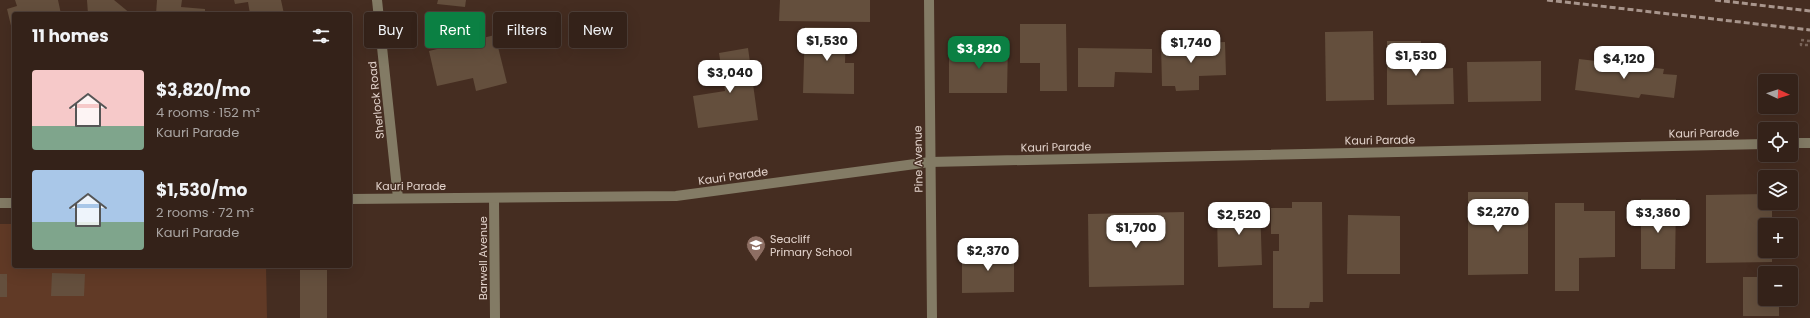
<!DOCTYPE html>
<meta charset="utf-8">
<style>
:root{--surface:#342219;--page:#3c2a22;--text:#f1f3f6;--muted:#a9a4a2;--line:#4e3f38;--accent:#0b8043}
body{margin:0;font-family:Poppins,sans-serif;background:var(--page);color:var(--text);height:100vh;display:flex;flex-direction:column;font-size:15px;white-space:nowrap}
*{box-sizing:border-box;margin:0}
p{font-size:13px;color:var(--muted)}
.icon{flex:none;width:22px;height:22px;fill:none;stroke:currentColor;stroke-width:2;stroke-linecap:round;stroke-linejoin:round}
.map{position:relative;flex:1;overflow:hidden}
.details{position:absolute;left:12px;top:12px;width:340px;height:256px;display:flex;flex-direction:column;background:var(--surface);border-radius:4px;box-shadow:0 4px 16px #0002,0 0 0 1px var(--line)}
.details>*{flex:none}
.guide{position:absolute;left:364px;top:12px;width:380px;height:36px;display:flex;gap:8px}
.needle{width:26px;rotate:93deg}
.buttons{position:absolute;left:1758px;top:74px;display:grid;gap:8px}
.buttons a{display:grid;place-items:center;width:40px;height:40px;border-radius:4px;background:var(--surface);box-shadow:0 4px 16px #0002,0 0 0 1px var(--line);font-size:20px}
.price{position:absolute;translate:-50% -34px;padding:0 9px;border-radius:8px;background:#fff;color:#222;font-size:13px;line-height:26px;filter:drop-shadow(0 1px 2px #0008)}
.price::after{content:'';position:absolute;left:50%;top:24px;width:12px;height:9px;margin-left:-6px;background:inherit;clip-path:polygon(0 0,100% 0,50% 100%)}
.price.on{background:var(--accent);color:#fff}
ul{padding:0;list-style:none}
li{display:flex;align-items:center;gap:12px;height:100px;padding:0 20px}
li span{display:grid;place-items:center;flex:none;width:112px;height:80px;border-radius:4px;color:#555}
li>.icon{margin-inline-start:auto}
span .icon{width:48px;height:48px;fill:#fffc;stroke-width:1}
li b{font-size:17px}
h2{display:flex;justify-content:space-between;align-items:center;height:48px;padding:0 20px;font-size:17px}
.pill{padding:0 14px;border-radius:4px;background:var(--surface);box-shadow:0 4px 16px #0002,0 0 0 1px var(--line);font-size:14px;line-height:36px}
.pill.on{background:var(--accent);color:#fff}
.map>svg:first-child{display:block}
.park{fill:#613a26}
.building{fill:#644f3d}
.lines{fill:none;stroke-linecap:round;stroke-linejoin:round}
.path{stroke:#786358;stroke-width:2.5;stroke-dasharray:3 3;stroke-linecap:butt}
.minor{stroke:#837b65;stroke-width:10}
.rail{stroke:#a8958c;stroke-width:3;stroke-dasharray:6 3;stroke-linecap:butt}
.labels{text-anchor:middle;stroke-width:3;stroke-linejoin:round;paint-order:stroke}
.street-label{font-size:11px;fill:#e2d2cb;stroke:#452d21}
.poi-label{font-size:11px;fill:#e2d2cb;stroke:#452d21;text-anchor:start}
</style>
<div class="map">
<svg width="1810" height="318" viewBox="0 0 1810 318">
<rect width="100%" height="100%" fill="#452d21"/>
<polygon class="park" points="0,224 14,224 14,266 266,266 267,318 0,318"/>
<g class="building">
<polygon points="15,0 58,0 61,14 14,14 13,34 7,9 17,6"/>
<polygon points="87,0 114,0 131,14 88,14"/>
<polygon points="157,0 182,0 181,7 205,9 205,14 156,14"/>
<polygon points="234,0 281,0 284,14 250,14 248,2 235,4"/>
<polygon points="438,0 466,0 465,7 437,4"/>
<polygon points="780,0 870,0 870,22 779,21"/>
<polygon points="1020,24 1066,24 1067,91 1040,91 1040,63 1020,63"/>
<polygon points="805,27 846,28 845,63 854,63 854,94 803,93"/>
<polygon points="1373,31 1374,100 1326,101 1325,32"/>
<polygon points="495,35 507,83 476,91 473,78 437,86 429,51"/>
<polygon points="1387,41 1421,41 1421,54 1430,54 1430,69 1453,68 1454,104 1387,105"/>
<polygon points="1225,42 1226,75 1199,76 1199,90 1176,91 1175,86 1162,86 1161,44"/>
<polygon points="988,43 1008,43 1007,93 949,93 949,48 988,48"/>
<polygon points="748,48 758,120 698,128 693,96 725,91 719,53"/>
<polygon points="1078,48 1152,49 1152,73 1115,72 1114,87 1078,87"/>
<polygon points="1579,59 1664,69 1663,74 1677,75 1674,98 1641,94 1639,98 1575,90"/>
<polygon points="1541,61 1541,101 1468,102 1467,62"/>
<polygon points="1468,192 1528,192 1528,274 1468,275"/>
<polygon points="1765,194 1765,203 1772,203 1772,225 1765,225 1765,251 1772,251 1772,262 1706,263 1706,195"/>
<polygon points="1641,199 1676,199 1675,269 1641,269"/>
<polygon points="1292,202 1322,202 1323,302 1310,302 1309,308 1273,308 1273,251 1279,251 1279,234 1271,234 1271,208 1292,208"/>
<polygon points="1555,203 1584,203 1584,211 1615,211 1615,257 1579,258 1579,291 1555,291"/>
<polygon points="1232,205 1260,205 1262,265 1218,267 1217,209 1232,209"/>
<polygon points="1184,212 1184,285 1089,287 1088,214"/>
<polygon points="1348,215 1400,216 1400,274 1347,274"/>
<polygon points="1014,252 1014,292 962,293 962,253"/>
<rect x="300" y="270" width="27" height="48"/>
<polygon points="52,273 85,274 84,296 51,296"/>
<rect x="0" y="274" width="7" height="23"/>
<polygon points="1743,277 1765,277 1765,299 1779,299 1779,316 1743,316"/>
</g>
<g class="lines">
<polyline class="path" points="1810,41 1801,40 1801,45 1810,45"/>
<g class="minor">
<polyline points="377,0 398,198"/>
<polyline points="929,0 932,318"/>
<polyline points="1791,143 1810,143"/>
<polyline points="494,198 495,318"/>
<polyline points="350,199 676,196 930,162 1765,144"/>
<polyline points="0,203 14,203"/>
</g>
<g class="rail">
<polyline points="1547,0 1810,30"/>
<polyline points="1715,0 1810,11"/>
</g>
</g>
<defs>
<g id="school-pin" transform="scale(1)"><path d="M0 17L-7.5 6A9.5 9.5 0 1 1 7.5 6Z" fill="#8d6e63" stroke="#452d21"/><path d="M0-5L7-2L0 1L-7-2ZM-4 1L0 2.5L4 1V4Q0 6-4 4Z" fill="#fff"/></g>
</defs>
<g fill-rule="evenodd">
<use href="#school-pin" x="756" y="245"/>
</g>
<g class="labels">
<g class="street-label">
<text transform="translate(376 100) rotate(-96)" y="4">Sherlock Road</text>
<text transform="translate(1704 133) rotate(-1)" y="4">Kauri Parade</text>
<text transform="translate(1380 140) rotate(-1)" y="4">Kauri Parade</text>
<text transform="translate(1056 147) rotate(-1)" y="4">Kauri Parade</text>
<text transform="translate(918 159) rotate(-91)" y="4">Pine Avenue</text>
<text transform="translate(733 176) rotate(-8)" y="4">Kauri Parade</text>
<text x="411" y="190">Kauri Parade</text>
<text transform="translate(483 258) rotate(-90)" y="4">Barwell Avenue</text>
</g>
<g class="poi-label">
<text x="770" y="243">Seacliff<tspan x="770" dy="13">Primary School</tspan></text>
</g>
</g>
</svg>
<div class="buttons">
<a><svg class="needle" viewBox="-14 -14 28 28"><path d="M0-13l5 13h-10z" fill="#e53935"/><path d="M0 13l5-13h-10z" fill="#a9a4a2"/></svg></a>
<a><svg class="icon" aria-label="locate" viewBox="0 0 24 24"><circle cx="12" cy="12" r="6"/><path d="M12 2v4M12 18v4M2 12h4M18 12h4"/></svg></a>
<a><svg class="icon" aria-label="layers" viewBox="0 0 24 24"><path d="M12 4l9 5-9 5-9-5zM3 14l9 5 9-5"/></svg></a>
<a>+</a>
<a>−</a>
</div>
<b class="price" style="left:827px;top:62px">$1,530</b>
<b class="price" style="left:1191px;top:64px">$1,740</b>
<b class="price on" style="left:979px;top:70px">$3,820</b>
<b class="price" style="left:1416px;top:77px">$1,530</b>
<b class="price" style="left:1624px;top:80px">$4,120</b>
<b class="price" style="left:730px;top:94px">$3,040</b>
<b class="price" style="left:1498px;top:233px">$2,270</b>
<b class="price" style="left:1658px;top:234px">$3,360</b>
<b class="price" style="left:1239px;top:236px">$2,520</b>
<b class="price" style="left:1136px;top:249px">$1,700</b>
<b class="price" style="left:988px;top:272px">$2,370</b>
<div class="guide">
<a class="pill">Buy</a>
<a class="pill on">Rent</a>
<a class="pill">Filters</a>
<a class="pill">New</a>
</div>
<section class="details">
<h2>11 homes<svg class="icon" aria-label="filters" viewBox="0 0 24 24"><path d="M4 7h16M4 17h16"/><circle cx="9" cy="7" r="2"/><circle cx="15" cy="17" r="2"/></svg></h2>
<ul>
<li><span style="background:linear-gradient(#f6c9c9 70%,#7fa58c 0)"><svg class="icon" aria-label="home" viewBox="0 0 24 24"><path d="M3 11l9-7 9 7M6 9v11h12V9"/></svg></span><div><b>$3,820/mo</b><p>4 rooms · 152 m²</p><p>Kauri Parade</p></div></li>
<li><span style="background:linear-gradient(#a9c7e8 65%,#7fa58c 0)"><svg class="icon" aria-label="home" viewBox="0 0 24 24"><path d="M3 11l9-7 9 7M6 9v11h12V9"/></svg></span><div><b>$1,530/mo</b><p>2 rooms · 72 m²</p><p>Kauri Parade</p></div></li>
</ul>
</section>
</div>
